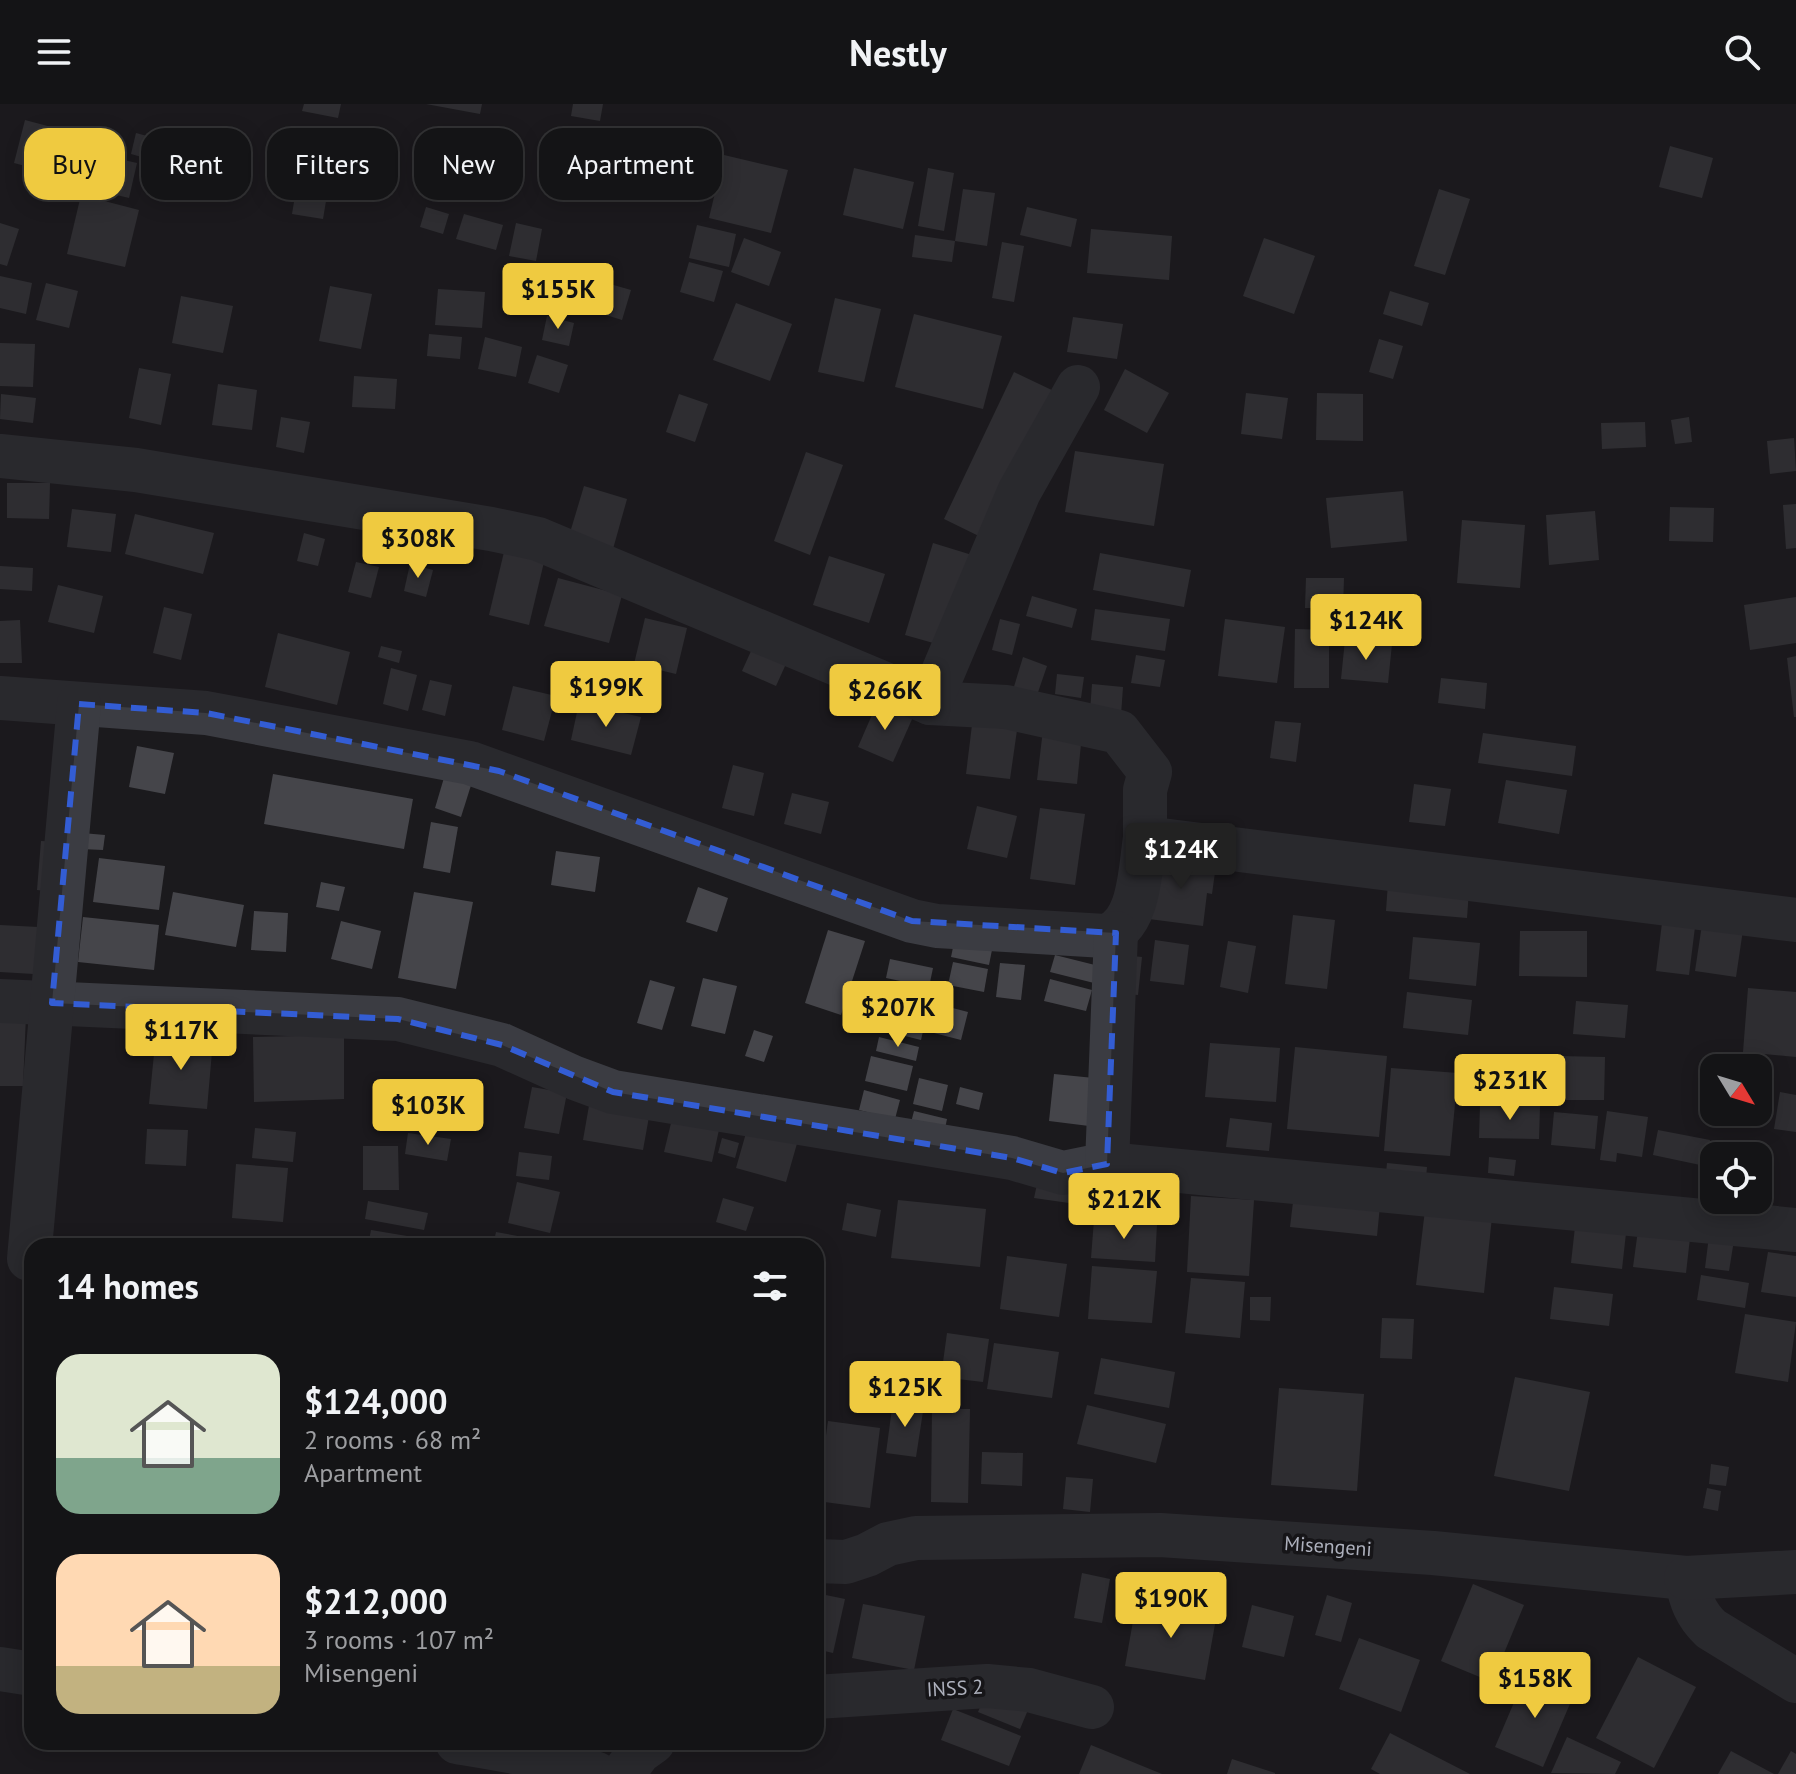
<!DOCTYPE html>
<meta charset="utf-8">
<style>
:root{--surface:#141416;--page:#212123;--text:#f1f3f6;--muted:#9d9ea1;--line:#333335;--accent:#efca40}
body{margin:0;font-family:"PT Sans",sans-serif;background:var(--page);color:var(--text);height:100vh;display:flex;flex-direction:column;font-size:30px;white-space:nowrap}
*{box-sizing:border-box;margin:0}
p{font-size:26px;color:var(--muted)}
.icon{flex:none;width:44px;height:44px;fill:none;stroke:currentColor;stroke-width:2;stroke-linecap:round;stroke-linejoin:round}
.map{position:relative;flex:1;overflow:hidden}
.panel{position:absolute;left:24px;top:1134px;width:800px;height:512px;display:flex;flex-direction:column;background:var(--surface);border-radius:24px;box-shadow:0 4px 20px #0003,0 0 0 2px var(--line)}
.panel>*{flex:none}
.banner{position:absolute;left:24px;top:24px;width:800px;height:72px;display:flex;gap:16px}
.needle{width:52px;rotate:128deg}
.fabs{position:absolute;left:1700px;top:950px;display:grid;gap:16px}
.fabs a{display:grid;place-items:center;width:72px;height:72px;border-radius:16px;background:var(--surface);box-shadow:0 4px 20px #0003,0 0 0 2px var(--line);font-size:40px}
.price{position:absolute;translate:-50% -68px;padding:0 18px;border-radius:8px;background:var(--accent);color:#111;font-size:26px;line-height:52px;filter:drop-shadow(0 2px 4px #0008)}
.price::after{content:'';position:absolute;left:50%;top:48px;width:24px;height:18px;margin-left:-12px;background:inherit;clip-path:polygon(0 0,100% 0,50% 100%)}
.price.active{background:#222;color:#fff}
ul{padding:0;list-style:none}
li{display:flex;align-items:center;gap:24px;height:200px;padding:0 32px}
li span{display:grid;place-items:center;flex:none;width:224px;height:160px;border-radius:24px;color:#555}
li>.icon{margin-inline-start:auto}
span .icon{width:96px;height:96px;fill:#fffc;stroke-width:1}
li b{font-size:34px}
h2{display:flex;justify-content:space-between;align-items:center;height:96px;padding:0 32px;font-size:34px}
.tag{padding:0 28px;border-radius:24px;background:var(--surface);box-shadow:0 4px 20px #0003,0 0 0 2px var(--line);font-size:28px;line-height:72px}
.tag.active{background:var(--accent);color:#111}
header{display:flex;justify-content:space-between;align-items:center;height:104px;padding:0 32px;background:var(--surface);font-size:36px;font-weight:700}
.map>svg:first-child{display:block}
.building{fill:#45454a}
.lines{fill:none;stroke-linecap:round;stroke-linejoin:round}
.minor{stroke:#3b3c42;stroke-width:44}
.marked{fill:none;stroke:#335dd4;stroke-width:6;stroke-dasharray:16 10;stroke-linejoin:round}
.labels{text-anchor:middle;stroke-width:7;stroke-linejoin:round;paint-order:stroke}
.street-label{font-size:20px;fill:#adb0bc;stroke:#161518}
</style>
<header><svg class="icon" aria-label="menu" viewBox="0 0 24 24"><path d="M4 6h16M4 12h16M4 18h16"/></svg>Nestly<svg class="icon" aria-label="search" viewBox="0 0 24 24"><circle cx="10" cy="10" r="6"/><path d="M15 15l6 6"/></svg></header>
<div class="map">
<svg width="1796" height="1670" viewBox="0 0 1796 1670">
<rect width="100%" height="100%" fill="#1b1a1d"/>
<g class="building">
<polygon points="304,0 341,0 338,14 302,7"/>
<polygon points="426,0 482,0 480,10"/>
<polygon points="573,0 603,0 600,17 571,12"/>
<polygon points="25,16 55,24 44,67 14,59"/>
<polygon points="136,29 162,36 156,57 131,50"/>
<polygon points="1670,42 1713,54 1702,94 1659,83"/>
<polygon points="97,50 137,59 129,94 88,84"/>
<polygon points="724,51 788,66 771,129 709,114"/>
<polygon points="854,64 914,78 903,125 843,111"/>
<polygon points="928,64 954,69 944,127 918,122"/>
<polygon points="963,85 995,89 987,142 955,137"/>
<polygon points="1439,85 1470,95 1445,171 1414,162"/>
<polygon points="296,86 327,91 323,115 292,110"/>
<polygon points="81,91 139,106 125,163 67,150"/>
<polygon points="426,103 449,110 443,130 420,123"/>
<polygon points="1027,103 1077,115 1071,143 1020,131"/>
<polygon points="464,110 503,121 496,146 456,135"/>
<polygon points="0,119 19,125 7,162 0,160"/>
<polygon points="516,119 542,125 536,157 509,152"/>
<polygon points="697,121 736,130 729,163 689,154"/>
<polygon points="1091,125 1172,132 1169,176 1087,169"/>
<polygon points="915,131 955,137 952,158 912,153"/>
<polygon points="744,134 781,148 769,182 731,168"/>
<polygon points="1264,134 1315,152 1294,210 1243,192"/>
<polygon points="1002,138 1024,142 1014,198 992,194"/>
<polygon points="689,158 723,167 714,198 680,188"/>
<polygon points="523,168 548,172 544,195 519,191"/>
<polygon points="0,172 32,179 26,210 0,204"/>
<polygon points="596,176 631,186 622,216 587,205"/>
<polygon points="46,179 78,187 69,224 36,216"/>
<polygon points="330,182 372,190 361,245 319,237"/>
<polygon points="438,185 485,188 482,224 435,221"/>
<polygon points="1390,187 1429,199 1422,222 1383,210"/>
<polygon points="181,192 233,202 223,249 172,239"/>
<polygon points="835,194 881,205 864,278 818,268"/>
<polygon points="736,199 792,220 770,277 713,256"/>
<polygon points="914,210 1002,232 983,305 895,283"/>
<polygon points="547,212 574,219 569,242 542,236"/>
<polygon points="1073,213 1123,220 1117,255 1067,248"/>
<polygon points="429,230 462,233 460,255 427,252"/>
<polygon points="485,233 522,243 516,273 478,265"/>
<polygon points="1379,235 1403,242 1393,275 1369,268"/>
<polygon points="0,239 35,240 33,283 0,282"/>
<polygon points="537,251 568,261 559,289 528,279"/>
<polygon points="139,264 171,270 161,321 129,314"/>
<polygon points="1125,265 1169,289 1147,329 1104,306"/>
<polygon points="1014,268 1058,289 987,436 944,415"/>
<polygon points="354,272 397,275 395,305 352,303"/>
<polygon points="218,280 257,286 252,326 212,321"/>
<polygon points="1246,289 1288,294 1282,335 1241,330"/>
<polygon points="1317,289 1363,290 1363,337 1316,336"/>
<polygon points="1,290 36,294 33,319 0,315"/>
<polygon points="679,290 708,300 695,338 666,328"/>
<polygon points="281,313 310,318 304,349 276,343"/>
<polygon points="1689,313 1692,338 1675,340 1671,316"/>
<polygon points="1645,318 1646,343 1602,345 1601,319"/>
<polygon points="1794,334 1796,367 1770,370 1767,337"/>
<polygon points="1075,347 1164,360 1154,422 1065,408"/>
<polygon points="806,348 843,361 810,451 774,437"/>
<polygon points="7,379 50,379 49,415 7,414"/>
<polygon points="584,382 627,395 613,445 569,432"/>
<polygon points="1403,387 1407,437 1331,444 1326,394"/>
<polygon points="1796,400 1796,444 1786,445 1783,401"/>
<polygon points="1670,403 1714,404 1713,438 1669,437"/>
<polygon points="72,405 116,410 111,448 67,443"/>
<polygon points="1595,407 1599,456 1549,461 1546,411"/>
<polygon points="135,410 214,429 203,470 125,450"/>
<polygon points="1462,416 1525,421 1520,484 1457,479"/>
<polygon points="304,429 325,435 318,462 297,457"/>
<polygon points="933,439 972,451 944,542 905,531"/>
<polygon points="504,448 544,458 529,521 489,511"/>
<polygon points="1100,449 1191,466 1184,503 1093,486"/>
<polygon points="829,452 885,470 869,519 813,501"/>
<polygon points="356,458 379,463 371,494 348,488"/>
<polygon points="410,460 433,466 426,493 404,487"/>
<polygon points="0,462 33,464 32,487 0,485"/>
<polygon points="558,474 622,491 609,539 544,522"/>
<polygon points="1306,474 1344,474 1343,504 1305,504"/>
<polygon points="58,481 103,492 94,529 48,518"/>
<polygon points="1032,492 1077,505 1072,524 1026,512"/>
<polygon points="1796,493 1796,539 1750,546 1744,501"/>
<polygon points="164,503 192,510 181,556 153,549"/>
<polygon points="1095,505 1170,515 1165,547 1091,536"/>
<polygon points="645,514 687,524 676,570 634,560"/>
<polygon points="1000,515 1020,520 1012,551 992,546"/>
<polygon points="1225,515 1285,523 1277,579 1218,572"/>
<polygon points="20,516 22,559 0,559 0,517"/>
<polygon points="1295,525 1329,526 1329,584 1294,584"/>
<polygon points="278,529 350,548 337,601 265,583"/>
<polygon points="756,536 790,551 776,582 742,567"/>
<polygon points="1345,536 1392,540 1388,579 1341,575"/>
<polygon points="381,542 402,547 399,559 378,553"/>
<polygon points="1136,551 1165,556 1160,583 1131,579"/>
<polygon points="1796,552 1796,613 1794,613 1787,554"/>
<polygon points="1023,553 1047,562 1036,594 1013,586"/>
<polygon points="391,564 417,571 408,607 383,600"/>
<polygon points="1057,570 1084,573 1081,594 1055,590"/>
<polygon points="1441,574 1487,579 1485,605 1438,599"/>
<polygon points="430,576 452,581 445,612 422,606"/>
<polygon points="1092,580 1123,583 1121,611 1090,608"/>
<polygon points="513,582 556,592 544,637 502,626"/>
<polygon points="878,597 913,613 893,658 858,643"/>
<polygon points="579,599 641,613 631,651 571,636"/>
<polygon points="1275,617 1301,619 1296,658 1270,654"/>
<polygon points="972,621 1017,626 1010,675 966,670"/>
<polygon points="1043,626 1082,630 1077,680 1037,676"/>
<polygon points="1483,629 1576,642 1572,672 1478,659"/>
<polygon points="137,642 174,649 165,690 129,683"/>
<polygon points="733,661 764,669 754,712 722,704"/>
<polygon points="446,667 473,675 461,713 435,704"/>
<polygon points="273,670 413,695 404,745 264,720"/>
<polygon points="1506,676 1567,686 1559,730 1498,719"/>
<polygon points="1414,680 1451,685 1445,722 1409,718"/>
<polygon points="792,689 829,698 821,730 784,720"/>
<polygon points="977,702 1017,712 1007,754 967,745"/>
<polygon points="1040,704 1085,710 1075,781 1030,775"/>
<polygon points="431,718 458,723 450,769 423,764"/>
<polygon points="82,729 105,731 103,746 81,745"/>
<polygon points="41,737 59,738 55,788 37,786"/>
<polygon points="556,747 600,753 595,788 551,781"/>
<polygon points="1158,753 1216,761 1212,790 1207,789 1203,822 1149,815"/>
<polygon points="99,754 165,762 159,806 93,798"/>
<polygon points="321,778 345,783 339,807 316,803"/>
<polygon points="1388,779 1469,786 1467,814 1386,807"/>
<polygon points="698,783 728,794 717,828 686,818"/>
<polygon points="173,788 244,801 236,843 165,831"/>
<polygon points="414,788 473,798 456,885 398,874"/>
<polygon points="254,807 288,809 286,848 251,846"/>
<polygon points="1293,811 1335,816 1327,885 1285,880"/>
<polygon points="83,813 159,821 154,866 78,858"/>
<polygon points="1703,814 1744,819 1736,873 1695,867"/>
<polygon points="341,817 381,827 372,865 331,855"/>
<polygon points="1662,819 1695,823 1689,871 1656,867"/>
<polygon points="0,821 38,823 34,870 0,868"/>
<polygon points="828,826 865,837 841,911 805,899"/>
<polygon points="1520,827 1587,827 1587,873 1519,872"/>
<polygon points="956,829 994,836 989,861 951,853"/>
<polygon points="1413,833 1480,839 1476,882 1409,875"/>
<polygon points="1155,836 1189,841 1184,881 1150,877"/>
<polygon points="1228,837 1256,842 1248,889 1220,883"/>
<polygon points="1055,851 1099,862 1094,879 1050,868"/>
<polygon points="1122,851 1142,853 1138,891 1119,889"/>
<polygon points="890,855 933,864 929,883 886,874"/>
<polygon points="953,858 988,865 984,888 948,881"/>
<polygon points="1000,859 1025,861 1021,896 996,893"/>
<polygon points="703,874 737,882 725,930 691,922"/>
<polygon points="1050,875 1092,886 1086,907 1044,897"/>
<polygon points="650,876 675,883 662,926 637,919"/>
<polygon points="1748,884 1796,888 1796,953 1743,948"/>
<polygon points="887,886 930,897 921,936 877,925"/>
<polygon points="1407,888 1472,896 1468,931 1403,924"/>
<polygon points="1576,897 1628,901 1625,934 1573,930"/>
<polygon points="941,901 968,908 961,936 934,929"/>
<polygon points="0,910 26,911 23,982 0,982"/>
<polygon points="754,926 773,932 764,958 745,952"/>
<polygon points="156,930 213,936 207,1005 149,1000"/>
<polygon points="344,931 344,995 254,998 253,933"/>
<polygon points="879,933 919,943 916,957 876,947"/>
<polygon points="1210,939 1280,944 1276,998 1205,993"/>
<polygon points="1295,943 1387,952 1379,1033 1287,1025"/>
<polygon points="871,952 913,962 907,987 865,977"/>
<polygon points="1558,952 1605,953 1604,996 1557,996"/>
<polygon points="1391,964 1458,969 1450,1052 1384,1047"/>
<polygon points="1054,970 1094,974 1089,1022 1049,1017"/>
<polygon points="919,974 948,981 942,1007 913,1000"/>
<polygon points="532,983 567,989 559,1030 524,1024"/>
<polygon points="960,983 983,989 979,1006 956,1000"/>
<polygon points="864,986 900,996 895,1015 859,1006"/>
<polygon points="1780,988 1796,991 1796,1028 1774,1025"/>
<polygon points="590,996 650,1007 643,1046 583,1036"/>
<polygon points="1480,1001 1540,1002 1539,1035 1479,1034"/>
<polygon points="914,1007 947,1015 943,1034 909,1026"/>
<polygon points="1607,1007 1648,1013 1642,1053 1617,1049 1616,1058 1600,1056"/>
<polygon points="1554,1008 1598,1012 1595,1045 1551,1041"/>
<polygon points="673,1011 720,1021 712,1058 664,1048"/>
<polygon points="1230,1014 1272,1019 1269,1047 1226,1043"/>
<polygon points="748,1022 798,1036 786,1078 736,1064"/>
<polygon points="255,1024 296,1028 293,1058 252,1054"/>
<polygon points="147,1025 188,1026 186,1062 145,1060"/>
<polygon points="1658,1026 1710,1036 1705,1062 1653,1051"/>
<polygon points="408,1029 451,1035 447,1057 405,1050"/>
<polygon points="722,1034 739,1039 735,1054 718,1049"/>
<polygon points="363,1042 398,1042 399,1086 363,1086"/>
<polygon points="519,1048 552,1052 549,1076 516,1072"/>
<polygon points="1489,1053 1516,1056 1514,1072 1488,1069"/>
<polygon points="1387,1059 1427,1063 1425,1084 1385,1080"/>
<polygon points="236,1060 288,1064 283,1118 232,1114"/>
<polygon points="1110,1073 1163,1080 1157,1118 1104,1110"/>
<polygon points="1038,1076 1072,1081 1069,1099 1034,1094"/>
<polygon points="517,1078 560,1088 550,1129 508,1119"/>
<polygon points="1295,1082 1381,1091 1377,1132 1290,1123"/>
<polygon points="1191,1092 1254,1096 1249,1172 1187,1168"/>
<polygon points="723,1094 754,1103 746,1127 716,1118"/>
<polygon points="898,1096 986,1105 980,1163 891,1154"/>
<polygon points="368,1097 428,1109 424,1126 365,1115"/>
<polygon points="847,1099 881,1106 876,1133 842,1126"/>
<polygon points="1425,1106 1492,1113 1484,1189 1416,1181"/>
<polygon points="1576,1114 1627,1120 1622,1165 1571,1159"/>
<polygon points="1094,1116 1157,1120 1155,1158 1091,1154"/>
<polygon points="1639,1119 1691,1125 1686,1169 1633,1163"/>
<polygon points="371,1126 419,1134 418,1142 368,1142"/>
<polygon points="496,1128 555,1139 554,1142 493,1142"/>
<polygon points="1709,1132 1734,1136 1729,1167 1705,1164"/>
<polygon points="1768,1148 1796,1152 1796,1193 1761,1188"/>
<polygon points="1007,1152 1067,1160 1059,1213 1000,1205"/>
<polygon points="816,1162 824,1164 818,1203 816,1203"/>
<polygon points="1092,1162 1157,1167 1152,1219 1088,1215"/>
<polygon points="1701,1171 1749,1179 1745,1204 1697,1196"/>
<polygon points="1191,1174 1245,1178 1240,1234 1185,1229"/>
<polygon points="1554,1183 1613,1190 1609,1222 1550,1215"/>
<polygon points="1250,1193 1271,1193 1270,1217 1250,1216"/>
<polygon points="1745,1210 1796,1218 1788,1278 1735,1269"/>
<polygon points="1382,1214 1414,1215 1412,1255 1380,1254"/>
<polygon points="947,1229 989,1235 983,1278 941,1273"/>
<polygon points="994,1239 1059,1248 1052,1294 987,1285"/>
<polygon points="1101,1254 1175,1268 1169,1304 1094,1290"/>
<polygon points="1515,1273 1590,1288 1569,1387 1494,1372"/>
<polygon points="1279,1284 1364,1290 1357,1387 1271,1381"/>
<polygon points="893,1297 924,1301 916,1353 886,1349"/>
<polygon points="1087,1301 1166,1320 1156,1359 1077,1340"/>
<polygon points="932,1305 970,1305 968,1399 931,1398"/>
<polygon points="828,1317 880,1324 870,1404 817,1397"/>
<polygon points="982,1348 1023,1349 1022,1382 981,1380"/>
<polygon points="1711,1360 1729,1363 1726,1382 1709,1380"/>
<polygon points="1066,1373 1093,1375 1090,1408 1063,1405"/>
<polygon points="1707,1384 1721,1387 1718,1407 1703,1404"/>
<polygon points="1082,1469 1110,1475 1102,1519 1074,1514"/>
<polygon points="1473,1480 1524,1501 1492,1578 1441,1557"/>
<polygon points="816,1489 845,1495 833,1549 816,1545"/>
<polygon points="1327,1491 1352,1499 1341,1538 1315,1531"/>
<polygon points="1137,1495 1217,1509 1205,1576 1125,1562"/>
<polygon points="863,1500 925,1512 914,1566 852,1554"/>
<polygon points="1252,1501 1294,1512 1284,1553 1242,1543"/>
<polygon points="1359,1534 1420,1556 1401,1608 1339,1585"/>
<polygon points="1638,1553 1696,1583 1654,1664 1596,1634"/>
<polygon points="1527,1568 1575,1588 1543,1663 1495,1643"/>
<polygon points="988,1585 1030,1601 1020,1625 978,1608"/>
<polygon points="953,1605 1021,1632 1009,1662 941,1636"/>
<polygon points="1390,1629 1470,1670 1380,1670 1371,1665"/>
<polygon points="1567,1633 1621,1658 1615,1670 1551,1669"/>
<polygon points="1091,1641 1162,1670 1079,1670"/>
<polygon points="1731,1647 1774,1670 1718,1670"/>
<polygon points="1791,1647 1796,1650 1796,1670 1778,1670"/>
<polygon points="1232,1655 1275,1669 1275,1670 1227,1670"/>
</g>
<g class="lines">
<g class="minor">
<polyline points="0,352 136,366 491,425 538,435 930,599 1006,603 1119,628 1150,668 1145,686 1145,734 1796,816"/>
<path d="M0 594 206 609 470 659 912 817 937 822 1105 832C1140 823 1140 766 1145 734"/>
<polyline points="930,599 1019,388 1078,283"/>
<polyline points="0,897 398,915 502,941 575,974 613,988 1012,1054 1063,1069 1107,1060 1796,1126"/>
<polyline points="1107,1060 1116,829"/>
<polyline points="29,1155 79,600"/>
<path d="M816 1457 846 1458 867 1451 888 1440 916 1434 1160 1431 1433 1449 1686 1474C1691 1496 1695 1510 1711 1525L1796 1577"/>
<polyline points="1686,1474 1796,1468"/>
<polyline points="0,1565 32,1570"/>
<polyline points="816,1593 987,1582 1029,1586 1092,1603"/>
<path d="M457 1638C505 1646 551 1653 597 1670"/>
<polyline points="623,1670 639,1648 653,1638"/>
</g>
</g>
<path d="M0 0H1796V1670H0ZM79 600 206 609 499 667 912 817 1116 829 1107 1060 1063 1069 1012 1054 613 988 502 941 398 915 52 899Z" fill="#1b1a1d" fill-opacity=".55" fill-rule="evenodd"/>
<path class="marked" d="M79 600 206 609 499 667 912 817 1116 829 1107 1060 1063 1069 1012 1054 613 988 502 941 398 915 52 899Z"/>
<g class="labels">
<g class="street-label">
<text transform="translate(1328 1442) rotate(4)" y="7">Misengeni</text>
<text transform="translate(955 1584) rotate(-3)" y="7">INSS 2</text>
</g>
</g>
</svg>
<div class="fabs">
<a><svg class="needle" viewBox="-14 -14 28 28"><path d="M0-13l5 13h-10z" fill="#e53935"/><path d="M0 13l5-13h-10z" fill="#9d9ea1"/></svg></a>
<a><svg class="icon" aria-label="locate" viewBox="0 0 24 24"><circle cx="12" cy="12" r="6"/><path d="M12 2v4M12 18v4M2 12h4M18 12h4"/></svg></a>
</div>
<b class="price" style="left:558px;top:227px">$155K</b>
<b class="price" style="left:418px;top:476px">$308K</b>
<b class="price" style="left:1366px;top:558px">$124K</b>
<b class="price" style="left:606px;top:625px">$199K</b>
<b class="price" style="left:885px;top:628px">$266K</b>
<b class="price active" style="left:1181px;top:787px">$124K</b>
<b class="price" style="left:898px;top:945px">$207K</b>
<b class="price" style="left:181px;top:968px">$117K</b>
<b class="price" style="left:1510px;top:1018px">$231K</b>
<b class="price" style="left:428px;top:1043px">$103K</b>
<b class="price" style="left:1124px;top:1137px">$212K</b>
<b class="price" style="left:905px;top:1325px">$125K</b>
<b class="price" style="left:1171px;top:1536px">$190K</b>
<b class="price" style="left:1535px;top:1616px">$158K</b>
<div class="banner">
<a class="tag active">Buy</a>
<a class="tag">Rent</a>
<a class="tag">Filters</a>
<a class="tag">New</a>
<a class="tag">Apartment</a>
</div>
<section class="panel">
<h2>14 homes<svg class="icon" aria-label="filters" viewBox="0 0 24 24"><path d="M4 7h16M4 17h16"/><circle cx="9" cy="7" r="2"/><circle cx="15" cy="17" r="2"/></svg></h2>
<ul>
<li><span style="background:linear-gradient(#dfe7d0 65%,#7fa58c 0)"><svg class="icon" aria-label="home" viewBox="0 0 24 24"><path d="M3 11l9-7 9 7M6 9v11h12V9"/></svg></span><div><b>$124,000</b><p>2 rooms · 68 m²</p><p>Apartment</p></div></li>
<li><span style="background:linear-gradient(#ffd9b3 70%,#c2b280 0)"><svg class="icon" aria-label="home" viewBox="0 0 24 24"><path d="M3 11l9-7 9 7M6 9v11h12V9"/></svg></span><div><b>$212,000</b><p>3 rooms · 107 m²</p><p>Misengeni</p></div></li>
</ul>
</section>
</div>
